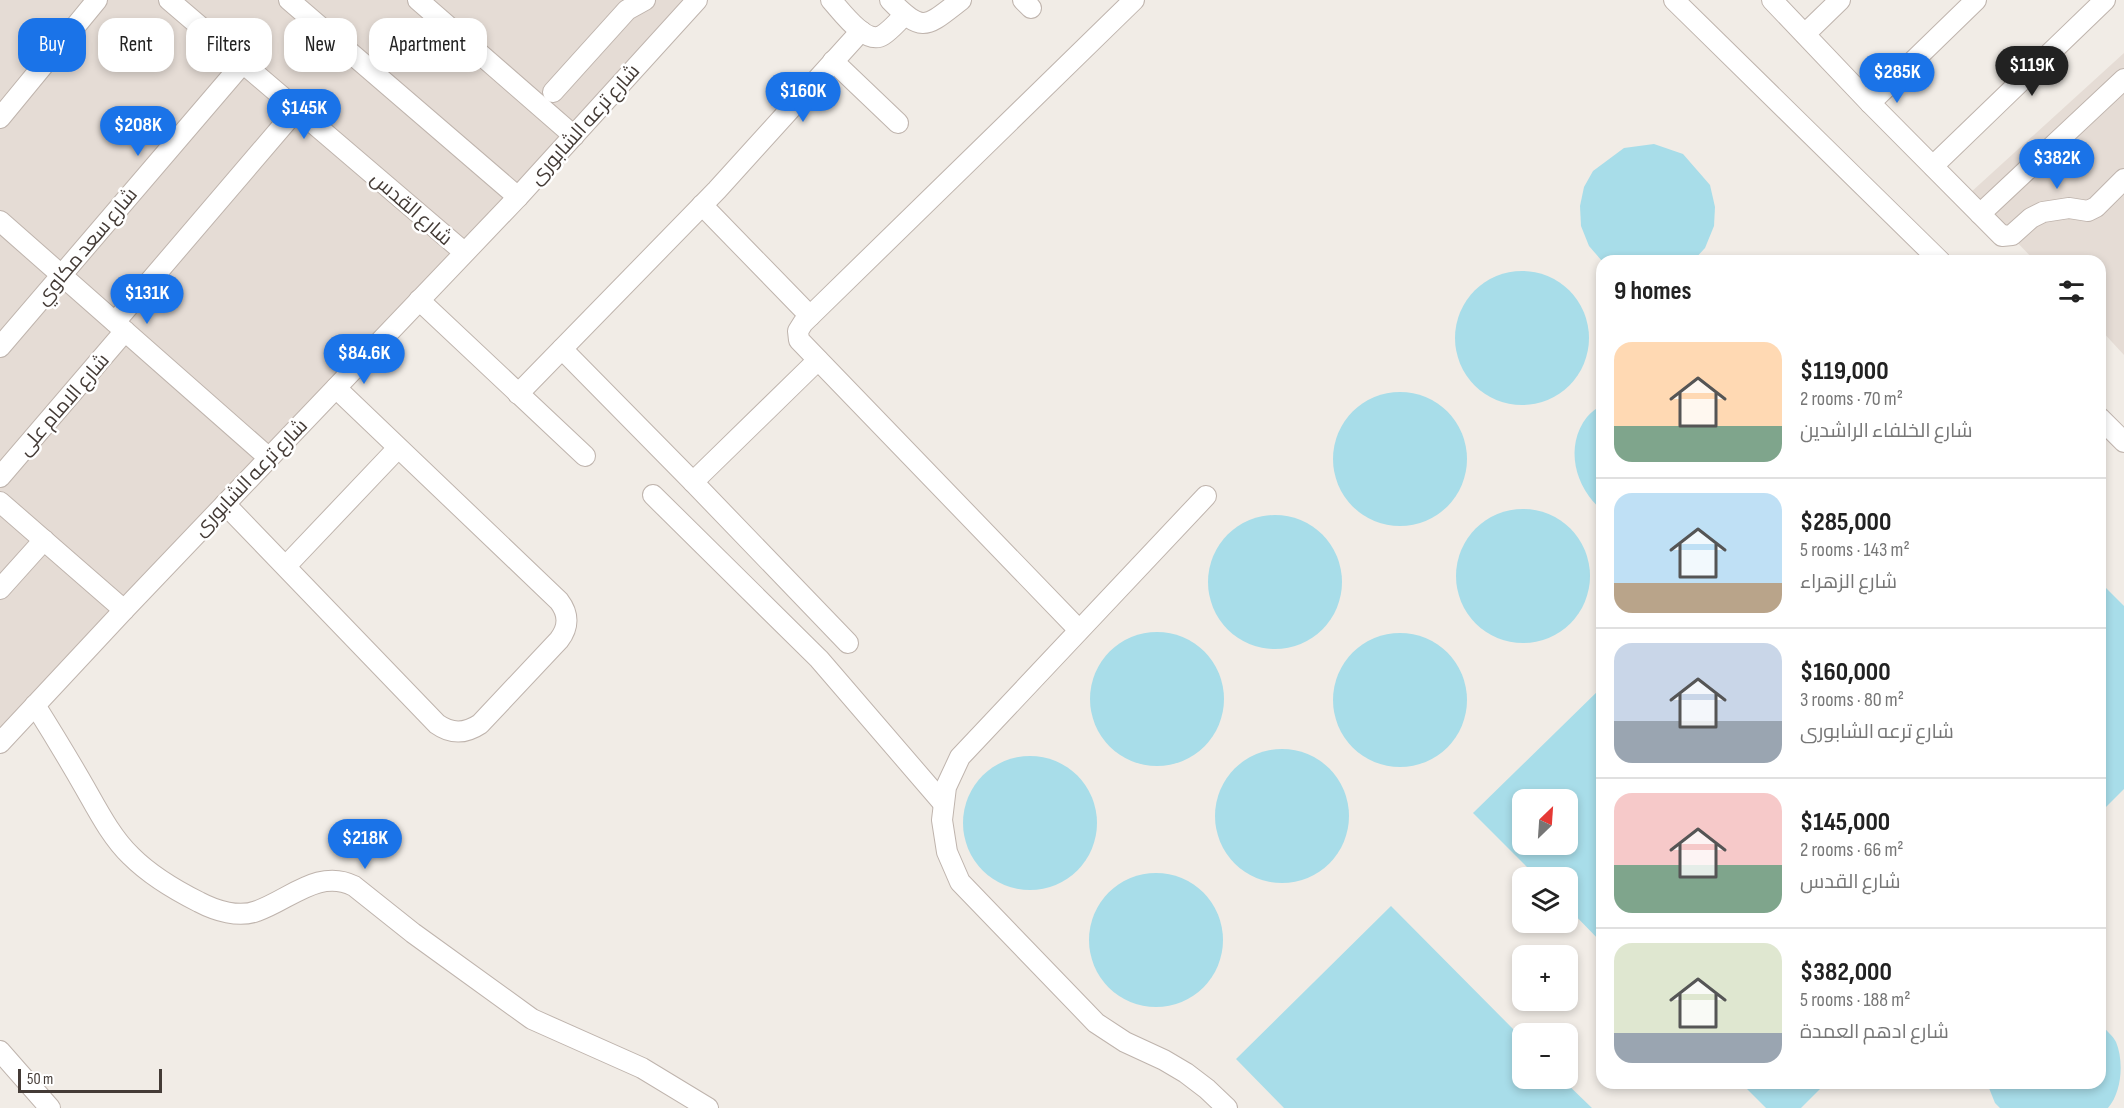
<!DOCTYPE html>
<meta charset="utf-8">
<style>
:root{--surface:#fff;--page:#f6f6f6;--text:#222;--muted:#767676;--line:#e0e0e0;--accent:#1a73e8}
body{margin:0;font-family:"Sofia Sans Condensed",Cairo,sans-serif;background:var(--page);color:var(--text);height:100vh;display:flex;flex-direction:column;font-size:22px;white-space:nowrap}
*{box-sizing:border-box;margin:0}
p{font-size:20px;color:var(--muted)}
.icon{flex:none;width:33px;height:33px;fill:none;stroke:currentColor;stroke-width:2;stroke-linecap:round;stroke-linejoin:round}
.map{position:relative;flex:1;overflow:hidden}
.panel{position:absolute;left:1596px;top:255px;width:510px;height:834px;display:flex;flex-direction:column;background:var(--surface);border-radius:18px;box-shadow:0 3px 9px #0003}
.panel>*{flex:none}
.banner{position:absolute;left:18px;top:18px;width:570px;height:54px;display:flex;gap:12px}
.needle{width:39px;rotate:25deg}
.tools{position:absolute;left:1512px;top:789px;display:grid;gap:12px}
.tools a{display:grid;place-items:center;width:66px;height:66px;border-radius:12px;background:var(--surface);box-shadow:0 3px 9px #0003;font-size:30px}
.scale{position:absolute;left:18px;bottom:15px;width:144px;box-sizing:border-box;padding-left:6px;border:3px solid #443b36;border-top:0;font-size:16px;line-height:21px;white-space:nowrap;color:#443b36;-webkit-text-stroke:4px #fff;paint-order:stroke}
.price{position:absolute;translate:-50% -51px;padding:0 14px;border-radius:21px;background:var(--accent);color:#fff;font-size:20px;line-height:39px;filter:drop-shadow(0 2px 3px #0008)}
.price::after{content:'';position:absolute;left:50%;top:36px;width:18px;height:14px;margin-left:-9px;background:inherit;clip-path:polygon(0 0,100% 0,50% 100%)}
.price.on{background:#222;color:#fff}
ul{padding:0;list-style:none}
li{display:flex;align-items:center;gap:18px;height:150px;padding:0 18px}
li+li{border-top:2px solid var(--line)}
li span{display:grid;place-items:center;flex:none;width:168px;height:120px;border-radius:18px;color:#555}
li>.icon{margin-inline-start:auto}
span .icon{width:72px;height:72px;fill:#fffc;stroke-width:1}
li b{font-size:26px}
h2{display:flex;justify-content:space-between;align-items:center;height:72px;padding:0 18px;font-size:26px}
.tag{padding:0 21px;border-radius:18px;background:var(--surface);box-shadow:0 3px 9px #0003;font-size:21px;line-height:54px}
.tag.on{background:var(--accent);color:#fff}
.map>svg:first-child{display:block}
.residential{fill:#e5dcd5}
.water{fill:#a8dde9;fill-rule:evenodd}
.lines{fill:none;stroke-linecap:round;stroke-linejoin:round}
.minor-casing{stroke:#bfb4ad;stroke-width:22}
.minor{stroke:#fff;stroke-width:20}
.labels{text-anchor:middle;stroke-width:5;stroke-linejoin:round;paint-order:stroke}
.street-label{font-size:20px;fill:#443b36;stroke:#fff}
</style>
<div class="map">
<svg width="2124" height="1108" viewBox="0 0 2124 1108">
<rect width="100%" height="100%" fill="#f1ece6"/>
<g class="residential">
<polygon points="0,0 706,0 0,753"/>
<polygon points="2124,53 2124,355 2100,329 2100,261 2035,261 1970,193"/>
</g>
<g class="water">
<polygon points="1654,144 1683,154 1710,185 1715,207 1714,226 1705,248 1693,261 1602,261 1589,246 1581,226 1580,206 1584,187 1593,171 1624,148"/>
<circle cx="1522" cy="338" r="67"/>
<circle cx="1400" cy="459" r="67"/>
<path d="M1602 405V510C1575 488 1564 446 1587 417 1591 412 1597 408 1602 405Z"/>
<circle cx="1523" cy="576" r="67"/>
<circle cx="1275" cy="582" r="67"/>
<polygon points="2100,582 2124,606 2124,789 2100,813"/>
<circle cx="1157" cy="699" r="67"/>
<circle cx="1400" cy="700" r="67"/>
<path d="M1602 687V943L1568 908V878L1537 877 1473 813ZM1522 800H1568V844H1522Z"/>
<circle cx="1282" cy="816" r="67"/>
<circle cx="1030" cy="823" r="67"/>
<circle cx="1156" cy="940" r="67"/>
<polygon points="1391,906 1522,1038 1522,1078 1562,1079 1592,1108 1284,1108 1236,1059"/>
<path d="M2100 1024C2105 1029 2113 1036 2116 1042 2124 1061 2122 1092 2108 1108H2000L1995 1103 1987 1083H2100Z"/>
<polygon points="1741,1083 1826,1083 1801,1108 1766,1108"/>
</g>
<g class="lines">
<g class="minor-casing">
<g id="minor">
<polyline points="169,0 464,252"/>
<polyline points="289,0 518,197"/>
<polyline points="418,0 574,136"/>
<path d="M831 0C842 12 866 46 883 35 891 30 898 21 905 15"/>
<path d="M890 0C923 34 926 27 961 0"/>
<polyline points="1023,0 1031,8"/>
<polyline points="1674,0 1940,261"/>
<polyline points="1772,0 1870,103 2002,236 2012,235 2031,218 2043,212 2069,208 2088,211 2096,207 2124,179"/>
<polyline points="1805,34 1840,0"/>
<polyline points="833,61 898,123"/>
<polyline points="553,92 627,10 645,0"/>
<polyline points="1870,103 1976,0"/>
<polyline points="0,118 97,0"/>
<polyline points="1933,166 2105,0"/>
<polyline points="702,205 810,316"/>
<polyline points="1980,214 2124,79"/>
<polyline points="0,221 269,458"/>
<polyline points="419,300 585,456"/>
<polyline points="115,322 297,109"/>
<polyline points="0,347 243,63"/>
<polyline points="562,349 693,482 848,643"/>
<polyline points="518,394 717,190 861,31"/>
<polyline points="2100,418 2124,442"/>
<polyline points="0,477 125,331"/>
<polyline points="693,482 818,360"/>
<polyline points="653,495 819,659 943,803"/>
<polyline points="1206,496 960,757 946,787 942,820 947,852 960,882 1096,1023 1125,1042 1164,1060 1186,1073 1207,1089 1227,1108"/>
<polyline points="0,502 124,610"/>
<path d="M225 504 437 724C451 734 465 734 480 724L559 640C569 627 569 614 559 601L336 388"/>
<polyline points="286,566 398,448"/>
<polyline points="0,589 44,540"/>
<polyline points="1079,630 799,340 798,331 803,323 1134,0"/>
<path d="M35 705C52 732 69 760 85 788 98 811 112 838 131 856 151 876 175 890 199 902 216 911 239 918 257 911 289 900 319 868 354 886L413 933 532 1019 642 1068 708 1108"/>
<polyline points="0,743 124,610 518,197 697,0"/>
<polyline points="0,1051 50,1108"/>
</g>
</g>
<use href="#minor" class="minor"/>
</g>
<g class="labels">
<g class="street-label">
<text transform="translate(584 124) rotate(-48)" y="7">شارع ترعه الشابورى</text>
<text transform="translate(412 208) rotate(41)" y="7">شارع القدس</text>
<text transform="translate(86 246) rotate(-50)" y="7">شارع سعد مكاوي</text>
<text transform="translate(63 404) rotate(-49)" y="7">شارع الامام على</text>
<text transform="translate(250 477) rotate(-46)" y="7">شارع ترعه الشابورى</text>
</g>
</g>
</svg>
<div class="tools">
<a><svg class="needle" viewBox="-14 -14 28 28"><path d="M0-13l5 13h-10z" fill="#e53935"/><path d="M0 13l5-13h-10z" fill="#767676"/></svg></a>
<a><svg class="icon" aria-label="layers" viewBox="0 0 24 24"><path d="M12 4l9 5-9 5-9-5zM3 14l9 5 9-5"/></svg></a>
<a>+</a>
<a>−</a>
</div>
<div class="scale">50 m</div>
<b class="price on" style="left:2032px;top:97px">$119K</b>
<b class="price" style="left:1897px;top:104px">$285K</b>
<b class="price" style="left:803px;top:123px">$160K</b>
<b class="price" style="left:304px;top:140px">$145K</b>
<b class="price" style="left:138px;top:157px">$208K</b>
<b class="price" style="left:2057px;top:190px">$382K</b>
<b class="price" style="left:147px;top:325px">$131K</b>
<b class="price" style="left:364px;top:385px">$84.6K</b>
<b class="price" style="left:365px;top:870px">$218K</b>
<div class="banner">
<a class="tag on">Buy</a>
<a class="tag">Rent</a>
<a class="tag">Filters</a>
<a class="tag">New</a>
<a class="tag">Apartment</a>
</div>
<section class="panel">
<h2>9 homes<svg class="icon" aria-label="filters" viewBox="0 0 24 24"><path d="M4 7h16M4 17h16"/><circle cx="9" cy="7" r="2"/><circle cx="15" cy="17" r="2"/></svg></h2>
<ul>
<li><span style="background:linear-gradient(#ffd9b3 70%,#7fa58c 0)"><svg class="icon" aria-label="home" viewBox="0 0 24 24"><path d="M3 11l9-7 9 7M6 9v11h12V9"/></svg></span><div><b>$119,000</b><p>2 rooms · 70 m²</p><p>شارع الخلفاء الراشدين</p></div></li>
<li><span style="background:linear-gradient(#bfe0f5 75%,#b9a48a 0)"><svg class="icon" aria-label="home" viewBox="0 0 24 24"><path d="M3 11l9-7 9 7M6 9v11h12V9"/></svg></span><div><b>$285,000</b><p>5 rooms · 143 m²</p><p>شارع الزهراء</p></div></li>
<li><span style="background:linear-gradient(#c9d6e8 65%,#9aa5b1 0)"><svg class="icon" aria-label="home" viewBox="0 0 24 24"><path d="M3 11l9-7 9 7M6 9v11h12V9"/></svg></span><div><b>$160,000</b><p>3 rooms · 80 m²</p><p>شارع ترعه الشابورى</p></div></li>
<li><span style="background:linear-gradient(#f6c9c9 60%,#7fa58c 0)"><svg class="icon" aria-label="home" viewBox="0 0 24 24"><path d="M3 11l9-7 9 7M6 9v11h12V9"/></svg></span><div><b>$145,000</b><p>2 rooms · 66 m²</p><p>شارع القدس</p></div></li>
<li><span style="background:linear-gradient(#dfe7d0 75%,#9aa5b1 0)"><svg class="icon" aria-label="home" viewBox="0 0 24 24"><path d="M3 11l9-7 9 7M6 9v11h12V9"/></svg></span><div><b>$382,000</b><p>5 rooms · 188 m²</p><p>شارع ادهم العمدة</p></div></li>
</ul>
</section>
</div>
